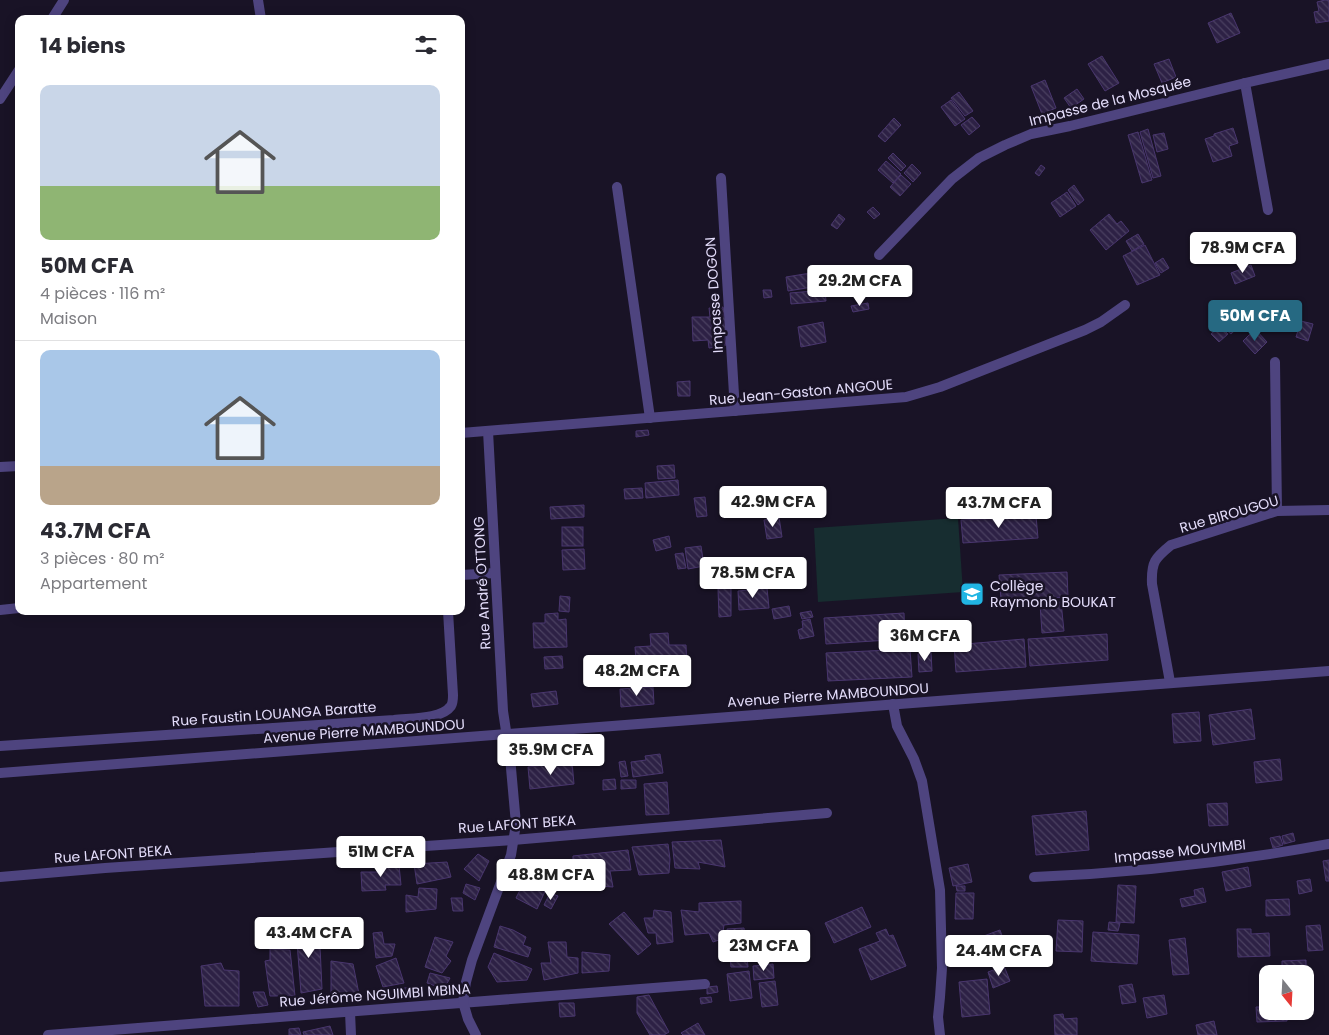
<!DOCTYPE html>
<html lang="fr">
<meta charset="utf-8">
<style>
:root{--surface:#fff;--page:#f2f2f3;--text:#2b2b33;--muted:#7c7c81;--line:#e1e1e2;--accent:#266982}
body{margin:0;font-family:Poppins,sans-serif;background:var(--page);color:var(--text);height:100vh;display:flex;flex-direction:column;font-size:19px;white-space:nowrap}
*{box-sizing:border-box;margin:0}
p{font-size:16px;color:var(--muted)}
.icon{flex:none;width:28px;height:28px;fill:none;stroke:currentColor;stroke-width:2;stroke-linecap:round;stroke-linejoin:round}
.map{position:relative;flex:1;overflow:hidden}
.panel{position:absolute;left:15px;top:15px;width:450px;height:600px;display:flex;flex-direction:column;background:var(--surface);border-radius:10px;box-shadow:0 2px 12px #0003}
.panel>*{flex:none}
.needle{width:32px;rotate:162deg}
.fabs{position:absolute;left:1259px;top:965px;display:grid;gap:10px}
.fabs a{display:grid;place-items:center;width:55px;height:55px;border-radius:10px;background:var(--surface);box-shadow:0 2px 12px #0003;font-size:25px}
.price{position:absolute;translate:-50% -42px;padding:0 11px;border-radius:5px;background:#fff;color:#222;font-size:16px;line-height:32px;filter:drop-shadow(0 1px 2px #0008)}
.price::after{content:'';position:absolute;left:50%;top:30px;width:15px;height:11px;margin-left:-8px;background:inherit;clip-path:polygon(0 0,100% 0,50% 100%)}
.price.selected{background:var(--accent);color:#fff}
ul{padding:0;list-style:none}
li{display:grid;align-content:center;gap:10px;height:265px;padding:0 25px}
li+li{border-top:1px solid var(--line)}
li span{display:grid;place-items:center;height:155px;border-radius:10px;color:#555}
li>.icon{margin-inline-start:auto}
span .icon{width:90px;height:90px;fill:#fffc;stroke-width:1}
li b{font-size:21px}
h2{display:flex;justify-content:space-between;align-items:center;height:60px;padding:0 25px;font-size:21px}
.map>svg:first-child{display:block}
.pitch{fill:#172d30}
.building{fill:url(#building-back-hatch);stroke:#49366e}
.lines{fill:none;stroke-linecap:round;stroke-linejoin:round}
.minor{stroke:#4e447f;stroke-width:10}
.tertiary{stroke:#4e447f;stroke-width:10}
.labels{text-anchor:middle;stroke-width:5;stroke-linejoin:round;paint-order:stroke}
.street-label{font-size:14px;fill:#e4ddfb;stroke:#191326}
.poi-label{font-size:14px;fill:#e4ddfb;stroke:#191326;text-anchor:start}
</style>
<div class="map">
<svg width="1329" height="1035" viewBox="0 0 1329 1035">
<defs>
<pattern id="building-back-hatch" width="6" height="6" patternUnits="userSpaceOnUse" patternTransform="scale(1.25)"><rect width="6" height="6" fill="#2d2145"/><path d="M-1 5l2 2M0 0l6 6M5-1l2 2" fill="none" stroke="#4b4161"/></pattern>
</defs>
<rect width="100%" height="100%" fill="#191326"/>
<polygon class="pitch" points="958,518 963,592 818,602 814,528"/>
<g class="building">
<polygon points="1325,0 1329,0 1329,21 1316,23 1314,12 1319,11 1317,2"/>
<polygon points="1231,13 1240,33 1217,43 1208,23"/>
<polygon points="1102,56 1119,83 1105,91 1088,64"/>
<polygon points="1169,59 1176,77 1162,83 1154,64"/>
<polygon points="1045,80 1056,108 1042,114 1031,86"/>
<polygon points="1077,89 1084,99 1071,108 1064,98"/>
<polygon points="959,92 973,111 965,116 951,98"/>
<polygon points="951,100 965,119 955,126 941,107"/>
<polygon points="972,117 980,126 969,135 961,125"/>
<polygon points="894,118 901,125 885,142 878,136"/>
<polygon points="1233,128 1238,143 1229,146 1232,156 1213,162 1205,139 1214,136 1214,134"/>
<polygon points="1148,129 1161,176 1153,178 1140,132"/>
<polygon points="1138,132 1152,180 1142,183 1128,135"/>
<polygon points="1164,133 1168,149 1157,152 1153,135"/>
<polygon points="893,153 906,166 901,171 888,158"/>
<polygon points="886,161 901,174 893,183 878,170"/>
<polygon points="912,164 921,173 913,182 904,173"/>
<polygon points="1041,165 1045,168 1039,176 1035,173"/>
<polygon points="901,175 911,184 900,196 890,187"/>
<polygon points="1074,185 1084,200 1078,205 1068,190"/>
<polygon points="1067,192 1076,206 1060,217 1051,203"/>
<polygon points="873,207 880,214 874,219 867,212"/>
<polygon points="839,214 845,219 837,229 831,225"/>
<polygon points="1109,214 1117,224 1121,221 1129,231 1106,250 1090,230"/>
<polygon points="1138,234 1144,244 1132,251 1126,241"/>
<polygon points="1145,245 1160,275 1137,285 1123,256"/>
<polygon points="1163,258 1169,268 1161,273 1155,263"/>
<polygon points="1251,265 1255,276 1235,284 1231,273"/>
<polygon points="823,271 825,285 788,291 786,277"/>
<polygon points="763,290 771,290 772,297 764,298"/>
<polygon points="825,290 826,301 791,304 790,293"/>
<polygon points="1253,302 1277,310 1273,320 1258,315 1257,318 1249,315"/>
<polygon points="868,303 869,309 853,312 851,306"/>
<polygon points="723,307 728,328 725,346 709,348 708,340 693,341 692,317 710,317 709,308"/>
<polygon points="1239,312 1246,320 1231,334 1223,327"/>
<polygon points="1301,321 1313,324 1308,341 1296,337"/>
<polygon points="823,322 826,342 801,347 798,327"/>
<polygon points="1220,326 1228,334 1219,342 1211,334"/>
<polygon points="1255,329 1267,342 1255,354 1243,341"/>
<polygon points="690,381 690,396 678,396 677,382"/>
<polygon points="648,430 649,435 636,437 636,431"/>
<polygon points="674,465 675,478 658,479 657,466"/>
<polygon points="678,480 679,495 646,498 645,483"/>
<polygon points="642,488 643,498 625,499 624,489"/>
<polygon points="705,497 707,516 697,517 694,498"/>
<polygon points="584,505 584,517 551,519 550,507"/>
<polygon points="1036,516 1038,538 963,543 961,520"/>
<polygon points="779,517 782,537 767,539 764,520"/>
<rect x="562" y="527" width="21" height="19"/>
<polygon points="669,536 671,547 656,551 653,540"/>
<polygon points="701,546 704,566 688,569 685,548"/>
<polygon points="584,549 585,569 563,570 562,550"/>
<polygon points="683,553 686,568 678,569 675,554"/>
<polygon points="761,571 762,581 749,582 748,573"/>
<polygon points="1067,572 1068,597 1001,600 999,575"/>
<polygon points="731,588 731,616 719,617 718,589"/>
<polygon points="767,588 769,608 739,610 738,591"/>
<polygon points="560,596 570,597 569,612 559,611"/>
<polygon points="1061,602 1064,631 1042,633 1040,604"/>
<polygon points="789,606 791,616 774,619 772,609"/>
<polygon points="811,611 813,617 802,619 800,613"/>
<polygon points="558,613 558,620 566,619 567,647 534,648 533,623 545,623 545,614"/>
<polygon points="904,613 905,639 826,644 824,618"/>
<polygon points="810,619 814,636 800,639 798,630 803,628 802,621"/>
<polygon points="668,633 669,645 686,645 687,671 637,674 635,647 651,646 650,634"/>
<polygon points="1107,634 1108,660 1030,666 1028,639"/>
<polygon points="1024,639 1026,667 956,672 954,645"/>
<polygon points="910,649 912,677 828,681 826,653"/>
<polygon points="931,652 932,671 919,672 918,654"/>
<polygon points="562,656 563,668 545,669 544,657"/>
<polygon points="653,687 654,704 621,707 620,689"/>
<polygon points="556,691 558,704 533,707 531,694"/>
<polygon points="1251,709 1255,739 1213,745 1209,715"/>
<polygon points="1199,712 1201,741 1174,743 1172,714"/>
<polygon points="660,754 663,773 633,777 631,762 646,760 645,756"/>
<polygon points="1280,759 1282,780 1256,783 1254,762"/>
<polygon points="625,761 628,776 621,777 619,762"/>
<polygon points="572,762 574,784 530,789 528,767"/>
<polygon points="615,779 616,789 603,790 603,780"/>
<polygon points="621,780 636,780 636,788 621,789"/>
<polygon points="667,782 669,814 646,815 644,784"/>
<polygon points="1227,803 1228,825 1209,826 1207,804"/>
<polygon points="1086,811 1089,850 1036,855 1032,816"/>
<polygon points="1293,833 1295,841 1284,844 1282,836"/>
<polygon points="1280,836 1283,845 1273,848 1270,838"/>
<polygon points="721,840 725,867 698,862 700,869 675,868 672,842"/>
<polygon points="668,844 670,859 669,873 639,875 632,847"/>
<polygon points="628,850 631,870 610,871 613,887 572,884 573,856"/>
<polygon points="478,854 489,861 479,881 464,869"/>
<polygon points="1329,860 1329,881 1326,881 1323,861"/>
<polygon points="447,862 451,877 417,884 414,864"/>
<polygon points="968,864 972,882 953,886 949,868"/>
<polygon points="399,865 401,885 385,885 386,890 362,891 361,872 380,872 380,866"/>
<polygon points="525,865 542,875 541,884 546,889 537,909 516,898 520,890 516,886"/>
<polygon points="1248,867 1251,886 1226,891 1222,872"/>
<polygon points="1310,879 1312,891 1299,894 1297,881"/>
<polygon points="466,884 480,888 475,900 463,893"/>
<polygon points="1118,885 1136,886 1134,923 1116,922"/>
<polygon points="956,886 965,886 965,891 957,891"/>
<polygon points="419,888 437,889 436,909 406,912 406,895 418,897"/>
<polygon points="1203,888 1206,902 1182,907 1180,899 1195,896 1194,890"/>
<polygon points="550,893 558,896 551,909 544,905"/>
<polygon points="956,893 974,893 973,919 955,919"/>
<polygon points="451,898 462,898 463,911 453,911"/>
<polygon points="1289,899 1290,915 1266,916 1266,900"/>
<polygon points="741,901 741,923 724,925 722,939 713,942 709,933 685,935 681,910 699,912 699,903"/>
<polygon points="862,907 871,927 834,943 825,923"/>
<polygon points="654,910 671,912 673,942 657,944 656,933 648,933 644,918 653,918"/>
<polygon points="624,912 651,944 638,955 609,924"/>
<polygon points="1058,920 1083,921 1082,952 1056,951"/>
<polygon points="1109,922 1120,923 1118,931 1108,930"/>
<polygon points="319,925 322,989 301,993 296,930"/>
<polygon points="1320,925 1323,950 1308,951 1306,926"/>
<polygon points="500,926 513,930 526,937 523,945 531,948 528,957 494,947"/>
<polygon points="744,928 748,967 731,967 727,929"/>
<polygon points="886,929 889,936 893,935 906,966 871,980 859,949 880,941 876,933"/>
<polygon points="1237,929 1251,929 1251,934 1269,933 1270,956 1238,957"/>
<polygon points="1000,930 1010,958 992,965 981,937"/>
<polygon points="382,932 384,944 395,944 392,956 376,958 373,933"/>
<polygon points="1093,932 1139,935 1137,964 1091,961"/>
<polygon points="435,937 453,942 446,956 451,961 442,973 425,967"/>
<polygon points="1185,938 1189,974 1173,975 1169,940"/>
<polygon points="548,942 566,942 567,957 578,958 578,973 544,980 541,963 551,963"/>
<polygon points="270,949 290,950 295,996 270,996 265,961 270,960"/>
<polygon points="582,952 610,955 609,971 582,973"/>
<polygon points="494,953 532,969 527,980 497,982 488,967"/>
<polygon points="396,958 404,983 383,987 376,966"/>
<polygon points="1306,960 1306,983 1305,984 1305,974 1282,974 1282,961"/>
<polygon points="331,961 353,964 359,994 331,995"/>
<polygon points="221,963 224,970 239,971 239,1006 205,1006 201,966"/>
<polygon points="773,964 774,978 754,980 753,966"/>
<polygon points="1004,966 1010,981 993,988 988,972"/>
<polygon points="749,971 752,998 730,1001 727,974"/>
<polygon points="430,973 450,978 444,989 427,983"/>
<polygon points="987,979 990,1014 962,1017 959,982"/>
<polygon points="775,981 778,1005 762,1007 759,983"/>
<polygon points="1132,984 1136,1002 1122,1004 1119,986"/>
<polygon points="717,986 718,992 707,994 707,987"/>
<polygon points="412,987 409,996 384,1000 384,991"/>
<polygon points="253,992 264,992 268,1005 258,1007"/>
<polygon points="649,995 669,1032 664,1035 650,1035 637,1013 637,997"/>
<polygon points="1164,995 1167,1014 1147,1018 1143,998"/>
<polygon points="711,997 712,1002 701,1004 700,998"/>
<polygon points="559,1003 574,1003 575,1016 560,1017"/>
<polygon points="1256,1007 1268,1007 1268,1011 1287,1011 1287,1021 1257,1022"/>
<polygon points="1063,1014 1064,1019 1077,1018 1077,1035 1055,1035 1054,1015"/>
<polygon points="1214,1021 1217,1035 1198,1035 1196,1025"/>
<polygon points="698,1023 705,1035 683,1035 681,1033"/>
<polygon points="330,1026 333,1035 304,1035 303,1032"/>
<polygon points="299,1028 301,1035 289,1035 289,1029"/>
</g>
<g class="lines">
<g class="minor">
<polyline points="258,0 261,19"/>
<polyline points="52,19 64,0"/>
<polyline points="1245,83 1268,210"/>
<polyline points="0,99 19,70"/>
<polyline points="721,178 735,411"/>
<polyline points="617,187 650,418"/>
<polyline points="879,255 952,179 979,158 1005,145 1031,134 1070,126 1245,83 1329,64"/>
<polyline points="1275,362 1277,511"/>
<polyline points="461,433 906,397 940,387 1085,330 1101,322 1125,305"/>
<polyline points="0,467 19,466"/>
<polyline points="461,575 495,573"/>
<polyline points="0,610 19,608"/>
<path d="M1170 682 1152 584C1151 562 1155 558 1171 545L1277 511 1329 510"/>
<polyline points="893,704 897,726 914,759 922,781 940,890 942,968 940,997 938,1017 940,1035"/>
<path d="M0 746 394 720C409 718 441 720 451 706 453 703 453 699 453 695L448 611"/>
<polyline points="0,877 105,868 513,840 827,813"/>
<path d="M1034 877C1133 873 1232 862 1329 844"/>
<polyline points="350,1012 351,1035"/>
<polyline points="48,1035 705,984"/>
<polyline points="476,1035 468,1019 463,1002 466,982 472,960 511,855 516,824 510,757 503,711 488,431"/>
</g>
<polyline class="tertiary" points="0,773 1329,671"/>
</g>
<defs>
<g id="school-square" transform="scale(1.25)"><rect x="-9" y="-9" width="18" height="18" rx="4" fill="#21b5e3" stroke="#191326"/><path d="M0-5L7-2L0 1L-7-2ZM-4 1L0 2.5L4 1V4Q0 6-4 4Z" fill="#fff"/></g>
</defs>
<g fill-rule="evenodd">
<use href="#school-square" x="972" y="594"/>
</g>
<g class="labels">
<g class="street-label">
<text transform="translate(1110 101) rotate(-14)" y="5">Impasse de la Mosquée</text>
<text transform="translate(714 295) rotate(-94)" y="5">Impasse DOGON</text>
<text transform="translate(801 392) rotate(-5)" y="5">Rue Jean-Gaston ANGOUE</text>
<text transform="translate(1229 514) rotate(-16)" y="5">Rue BIROUGOU</text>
<text transform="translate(482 583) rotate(-93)" y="5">Rue André OTTONG</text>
<text transform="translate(828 695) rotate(-4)" y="5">Avenue Pierre MAMBOUNDOU</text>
<text transform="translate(274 714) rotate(-4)" y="5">Rue Faustin LOUANGA Baratte</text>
<text transform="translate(364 731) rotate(-4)" y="5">Avenue Pierre MAMBOUNDOU</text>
<text transform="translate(517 824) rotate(-4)" y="5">Rue LAFONT BEKA</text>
<text transform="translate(1180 851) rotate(-6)" y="5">Impasse MOUYIMBI</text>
<text transform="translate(113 854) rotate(-4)" y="5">Rue LAFONT BEKA</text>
<text transform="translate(375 995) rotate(-4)" y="5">Rue Jérôme NGUIMBI MBINA</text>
</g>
<g class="poi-label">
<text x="990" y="591">Collège<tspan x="990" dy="16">Raymonb BOUKAT</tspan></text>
</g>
</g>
</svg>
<div class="fabs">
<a><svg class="needle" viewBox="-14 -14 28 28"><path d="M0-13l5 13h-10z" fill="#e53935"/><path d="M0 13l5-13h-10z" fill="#7c7c81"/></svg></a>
</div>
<b class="price" style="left:1243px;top:274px">78.9M CFA</b>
<b class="price" style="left:860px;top:307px">29.2M CFA</b>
<b class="price selected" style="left:1255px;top:342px">50M CFA</b>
<b class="price" style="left:773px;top:528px">42.9M CFA</b>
<b class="price" style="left:999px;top:529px">43.7M CFA</b>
<b class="price" style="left:753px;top:599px">78.5M CFA</b>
<b class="price" style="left:925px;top:662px">36M CFA</b>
<b class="price" style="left:637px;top:697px">48.2M CFA</b>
<b class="price" style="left:551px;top:776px">35.9M CFA</b>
<b class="price" style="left:381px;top:878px">51M CFA</b>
<b class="price" style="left:551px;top:901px">48.8M CFA</b>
<b class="price" style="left:309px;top:959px">43.4M CFA</b>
<b class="price" style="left:764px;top:972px">23M CFA</b>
<b class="price" style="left:999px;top:977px">24.4M CFA</b>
<section class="panel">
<h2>14 biens<svg class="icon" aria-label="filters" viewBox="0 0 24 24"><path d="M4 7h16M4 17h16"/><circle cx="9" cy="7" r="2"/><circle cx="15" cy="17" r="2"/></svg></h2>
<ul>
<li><span style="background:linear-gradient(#c9d6e8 65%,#8fb573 0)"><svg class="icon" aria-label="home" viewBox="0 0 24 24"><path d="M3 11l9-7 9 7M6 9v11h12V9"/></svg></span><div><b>50M CFA</b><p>4 pièces · 116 m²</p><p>Maison</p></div></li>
<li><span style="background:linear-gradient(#a9c7e8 75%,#b9a48a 0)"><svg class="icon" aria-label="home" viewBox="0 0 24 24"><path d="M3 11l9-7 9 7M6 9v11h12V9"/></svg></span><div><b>43.7M CFA</b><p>3 pièces · 80 m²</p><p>Appartement</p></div></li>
</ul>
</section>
</div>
